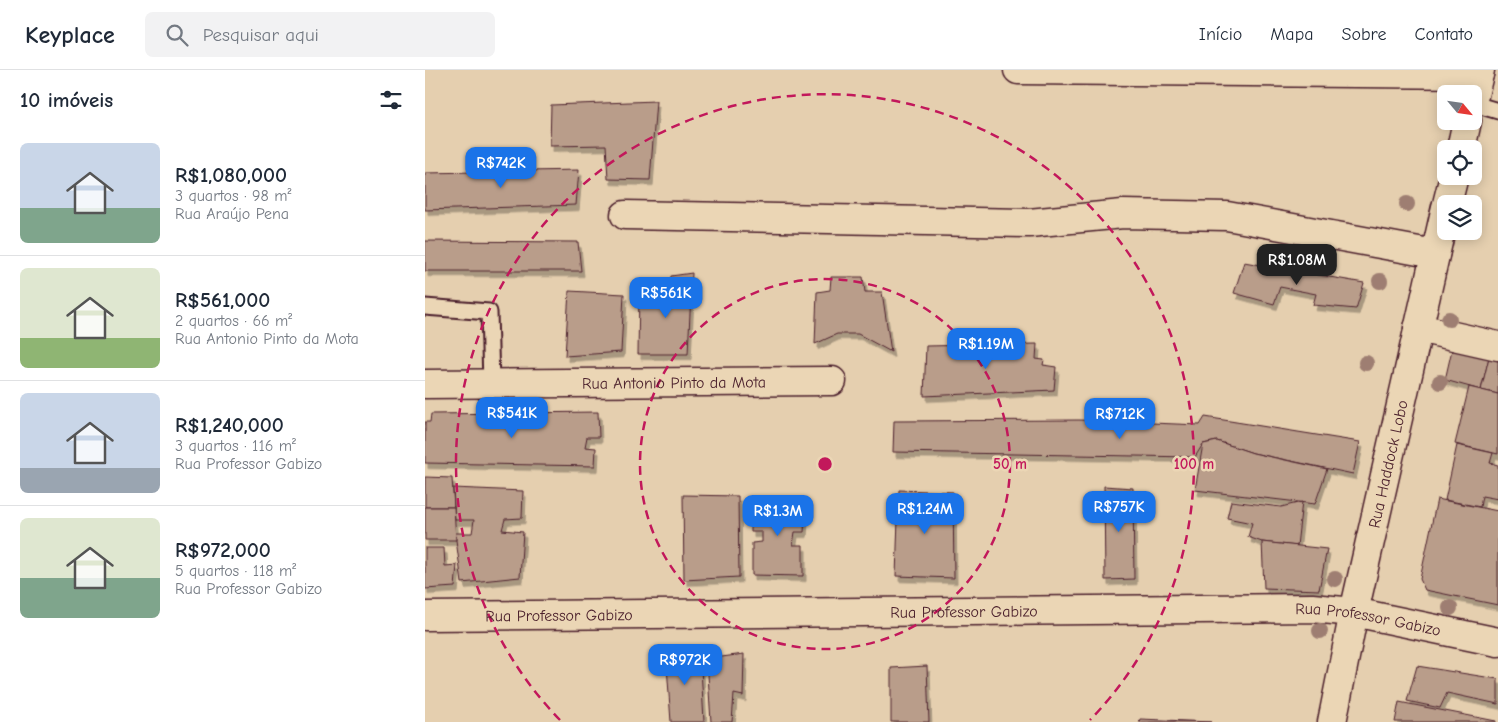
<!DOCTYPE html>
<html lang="pt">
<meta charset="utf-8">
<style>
:root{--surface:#fff;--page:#f2f2f3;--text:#1f2937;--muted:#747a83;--line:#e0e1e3;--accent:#1a73e8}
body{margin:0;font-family:"Comic Neue",sans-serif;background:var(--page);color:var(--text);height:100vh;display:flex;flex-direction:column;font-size:19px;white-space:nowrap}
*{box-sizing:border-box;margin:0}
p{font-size:16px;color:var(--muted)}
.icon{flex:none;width:28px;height:28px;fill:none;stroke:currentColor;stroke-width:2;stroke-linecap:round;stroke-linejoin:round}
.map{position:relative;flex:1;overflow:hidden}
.panel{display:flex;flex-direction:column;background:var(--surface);width:425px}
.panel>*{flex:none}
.needle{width:32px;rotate:119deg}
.fabs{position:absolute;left:1012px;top:15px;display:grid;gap:10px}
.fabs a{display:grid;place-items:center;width:45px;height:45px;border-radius:8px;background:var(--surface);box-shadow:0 2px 12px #0003;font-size:25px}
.price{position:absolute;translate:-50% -42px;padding:0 11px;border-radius:10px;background:var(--accent);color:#fff;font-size:16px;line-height:32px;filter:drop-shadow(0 1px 2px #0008)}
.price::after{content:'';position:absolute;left:50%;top:30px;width:15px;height:11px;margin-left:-8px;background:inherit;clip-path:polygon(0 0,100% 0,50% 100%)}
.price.current{background:#222;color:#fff}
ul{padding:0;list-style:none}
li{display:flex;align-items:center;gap:15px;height:125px;padding:0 20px}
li+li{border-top:1px solid var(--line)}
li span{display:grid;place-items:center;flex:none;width:140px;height:100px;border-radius:8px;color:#555}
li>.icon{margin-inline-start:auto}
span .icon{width:60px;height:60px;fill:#fffc;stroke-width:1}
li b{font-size:21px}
h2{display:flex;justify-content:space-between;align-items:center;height:60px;padding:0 20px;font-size:21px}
header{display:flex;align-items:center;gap:30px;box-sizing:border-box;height:70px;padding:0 25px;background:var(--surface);border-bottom:1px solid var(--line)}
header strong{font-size:24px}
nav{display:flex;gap:28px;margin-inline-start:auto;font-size:18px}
.search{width:350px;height:45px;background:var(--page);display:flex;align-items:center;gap:12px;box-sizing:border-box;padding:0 18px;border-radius:8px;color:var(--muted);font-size:19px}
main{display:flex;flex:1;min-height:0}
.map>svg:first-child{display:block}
.building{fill:#b99d8a;stroke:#4a1f2b;filter:url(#shadow)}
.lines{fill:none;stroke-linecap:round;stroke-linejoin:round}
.service-casing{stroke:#4a1f2b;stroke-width:19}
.minor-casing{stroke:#4a1f2b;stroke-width:31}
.secondary-casing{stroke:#4a1f2b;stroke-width:31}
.service{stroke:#ebd6b5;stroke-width:15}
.minor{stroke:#ebd6b5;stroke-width:28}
.secondary{stroke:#ebd6b5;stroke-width:28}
.tree{fill:#9e7e72}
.ring{fill:none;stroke:#c2185b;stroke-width:2.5;stroke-dasharray:9 6}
.labels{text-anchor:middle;stroke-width:5;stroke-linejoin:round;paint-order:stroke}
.street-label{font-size:16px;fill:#4a1f2b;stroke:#ebd6b5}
.centre{fill:#c2185b;stroke:#ebd6b5;stroke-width:2.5}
.ring-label{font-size:15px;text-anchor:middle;font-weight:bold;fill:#c2185b;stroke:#ebd6b5;stroke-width:5;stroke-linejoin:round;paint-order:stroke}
</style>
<header>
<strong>Keyplace</strong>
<div class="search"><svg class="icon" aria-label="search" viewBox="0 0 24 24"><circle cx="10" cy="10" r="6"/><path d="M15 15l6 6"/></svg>Pesquisar aqui</div>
<nav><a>Início</a><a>Mapa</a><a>Sobre</a><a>Contato</a></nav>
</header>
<main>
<section class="panel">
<h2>10 imóveis<svg class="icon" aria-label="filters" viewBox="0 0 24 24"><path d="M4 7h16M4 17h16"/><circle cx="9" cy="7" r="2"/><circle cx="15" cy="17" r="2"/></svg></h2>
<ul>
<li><span style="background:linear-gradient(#c9d6e8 65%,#7fa58c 0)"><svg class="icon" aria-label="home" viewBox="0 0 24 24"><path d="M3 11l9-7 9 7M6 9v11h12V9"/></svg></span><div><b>R$1,080,000</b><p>3 quartos · 98 m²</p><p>Rua Araújo Pena</p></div></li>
<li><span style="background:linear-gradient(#dfe7d0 70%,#8fb573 0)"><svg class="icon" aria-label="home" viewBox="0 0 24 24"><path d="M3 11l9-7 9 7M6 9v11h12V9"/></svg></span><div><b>R$561,000</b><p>2 quartos · 66 m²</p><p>Rua Antonio Pinto da Mota</p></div></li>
<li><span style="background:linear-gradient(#c9d6e8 75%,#9aa5b1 0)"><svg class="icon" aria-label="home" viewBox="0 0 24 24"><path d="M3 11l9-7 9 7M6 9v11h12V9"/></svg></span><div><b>R$1,240,000</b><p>3 quartos · 116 m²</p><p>Rua Professor Gabizo</p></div></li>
<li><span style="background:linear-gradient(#dfe7d0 60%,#7fa58c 0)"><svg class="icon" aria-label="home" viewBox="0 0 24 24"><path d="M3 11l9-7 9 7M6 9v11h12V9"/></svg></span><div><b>R$972,000</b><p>5 quartos · 118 m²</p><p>Rua Professor Gabizo</p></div></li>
</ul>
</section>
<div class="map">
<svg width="1073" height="652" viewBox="0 0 1073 652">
<defs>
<filter id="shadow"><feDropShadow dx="3" dy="5.5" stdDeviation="0" flood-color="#0004"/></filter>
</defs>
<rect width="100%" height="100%" fill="#e5cfaf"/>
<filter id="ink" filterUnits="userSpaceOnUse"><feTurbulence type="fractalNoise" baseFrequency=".02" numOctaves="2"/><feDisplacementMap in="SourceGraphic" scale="10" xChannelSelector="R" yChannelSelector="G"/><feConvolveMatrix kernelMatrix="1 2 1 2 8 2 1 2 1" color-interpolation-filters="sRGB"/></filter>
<g filter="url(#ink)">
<g class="building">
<polygon points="231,31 225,110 183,109 181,75 125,76 126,35"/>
<polygon points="154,100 151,135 0,140 0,103"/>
<polygon points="0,171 153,172 156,201 0,201"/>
<polygon points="819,192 939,213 931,239 888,235 891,224 855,217 849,234 809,223"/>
<polygon points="267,203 263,284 213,284 214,222 244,224 246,206"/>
<polygon points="406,207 438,207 440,222 457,222 466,282 433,264 412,264 390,274 392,222 405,220"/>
<polygon points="144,221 199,224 196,282 140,286"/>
<polygon points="612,274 611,289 619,290 618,295 631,297 629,320 499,326 501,276"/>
<polygon points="1028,275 1065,284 1056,320 1020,310"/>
<polygon points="1064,287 1073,289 1073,324 1056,320"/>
<polygon points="1044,317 1073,324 1073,384 1030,374"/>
<polygon points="173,342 174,367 162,367 160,377 171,378 170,396 0,393 0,352 5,352 6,344"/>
<polygon points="780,347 935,372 928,404 828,383 792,371 778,374 770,387 468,382 469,351 654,350 775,355"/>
<polygon points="792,371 828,383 902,399 890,434 770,420 778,374"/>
<polygon points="1032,375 1068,383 1065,393 1073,395 1073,429 1057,426 1055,437 1020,430"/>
<polygon points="0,407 27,408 29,437 0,437"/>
<polygon points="679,416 708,418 709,509 680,510"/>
<polygon points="28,418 98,421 97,448 80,449 77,460 98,462 95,507 37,513 30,463 47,463 49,450 30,450"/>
<polygon points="474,420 528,422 529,508 471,506"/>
<polygon points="258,425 313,426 314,507 259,510"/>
<polygon points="326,429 381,430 379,462 370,462 368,475 378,475 378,506 327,505 327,473 337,472 337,462 326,462"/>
<polygon points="1012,429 1073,441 1073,535 1000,520 995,509"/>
<polygon points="806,431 856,437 877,432 872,476 837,472 823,467 827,453 802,448"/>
<polygon points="0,437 29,437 31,470 0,470"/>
<polygon points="837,472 902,479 894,520 839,518"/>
<polygon points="0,478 19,478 20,496 32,495 30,517 0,519"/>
<polygon points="275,580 279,652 246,652 241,582"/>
<polygon points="319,584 318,626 309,624 307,652 286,652 282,589"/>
<polygon points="502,596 504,652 466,652 466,598"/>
<polygon points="992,596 1073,609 1073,634 1022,623 1015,638 982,631"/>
<polygon points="974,632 1071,651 1071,652 970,652"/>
<polygon points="715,649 786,652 714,652"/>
</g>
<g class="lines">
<g class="service-casing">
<g id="service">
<polyline points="1049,34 1073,41"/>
<polyline points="0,237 64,242 66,313"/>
</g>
</g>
<g class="minor-casing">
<g id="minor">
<polyline points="593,0 1054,4"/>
<polyline points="200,145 604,153 698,144 802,146 1010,184"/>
<polyline points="993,258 1073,276"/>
<path id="s1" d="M0 314 407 311"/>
<path id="s2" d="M0 546 887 538 929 542 1073 572"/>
</g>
</g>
<g class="secondary-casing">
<g id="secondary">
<polyline points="1049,25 1055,0"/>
<polyline points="1036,79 1042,51"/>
<polyline points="1022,134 1029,106"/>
<path id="s3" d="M907 652 929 542 1021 137"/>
</g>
</g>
<use href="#service" class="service"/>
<use href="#minor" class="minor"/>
<use href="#secondary" class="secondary"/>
</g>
<g class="tree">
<circle cx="982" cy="134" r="8"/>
<circle cx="955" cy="211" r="8"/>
<circle cx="1024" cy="249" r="8"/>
<circle cx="941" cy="293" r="8"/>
<circle cx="1015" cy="312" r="8"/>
<circle cx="910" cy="509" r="8"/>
<circle cx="1025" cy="538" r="8"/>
<circle cx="895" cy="561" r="8"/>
</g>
</g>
<g class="ring">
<circle cx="400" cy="394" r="185"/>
<path d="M135 650A369 369 0 1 1 665 650"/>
</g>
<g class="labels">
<g class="street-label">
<text dy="6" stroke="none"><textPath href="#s1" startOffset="249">Rua Antonio Pinto da Mota</textPath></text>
<text dy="6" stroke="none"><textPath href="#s3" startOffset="264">Rua Haddock Lobo</textPath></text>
<text dy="6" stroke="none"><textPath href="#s2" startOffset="539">Rua Professor Gabizo</textPath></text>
<text dy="6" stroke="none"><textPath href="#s2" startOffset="134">Rua Professor Gabizo</textPath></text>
<text dy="6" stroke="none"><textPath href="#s2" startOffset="944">Rua Professor Gabizo</textPath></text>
</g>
</g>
<circle cx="400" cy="394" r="8" class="centre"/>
<g class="ring-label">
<text x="585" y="399">50 m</text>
<text x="769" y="399">100 m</text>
</g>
</svg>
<div class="fabs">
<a><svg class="needle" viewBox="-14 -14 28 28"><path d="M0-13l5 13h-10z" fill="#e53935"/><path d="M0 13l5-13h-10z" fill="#747a83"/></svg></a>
<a><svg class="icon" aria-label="locate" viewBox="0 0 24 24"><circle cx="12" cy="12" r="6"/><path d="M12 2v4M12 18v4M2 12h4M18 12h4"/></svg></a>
<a><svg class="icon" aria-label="layers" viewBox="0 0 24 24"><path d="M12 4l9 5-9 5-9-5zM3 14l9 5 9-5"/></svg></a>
</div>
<b class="price" style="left:76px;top:119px">R$742K</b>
<b class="price current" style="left:872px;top:216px">R$1.08M</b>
<b class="price" style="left:241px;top:249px">R$561K</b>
<b class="price" style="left:561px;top:300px">R$1.19M</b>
<b class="price" style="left:87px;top:369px">R$541K</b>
<b class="price" style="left:695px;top:370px">R$712K</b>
<b class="price" style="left:694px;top:463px">R$757K</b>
<b class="price" style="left:500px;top:465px">R$1.24M</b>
<b class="price" style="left:353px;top:467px">R$1.3M</b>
<b class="price" style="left:260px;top:616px">R$972K</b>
</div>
</main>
